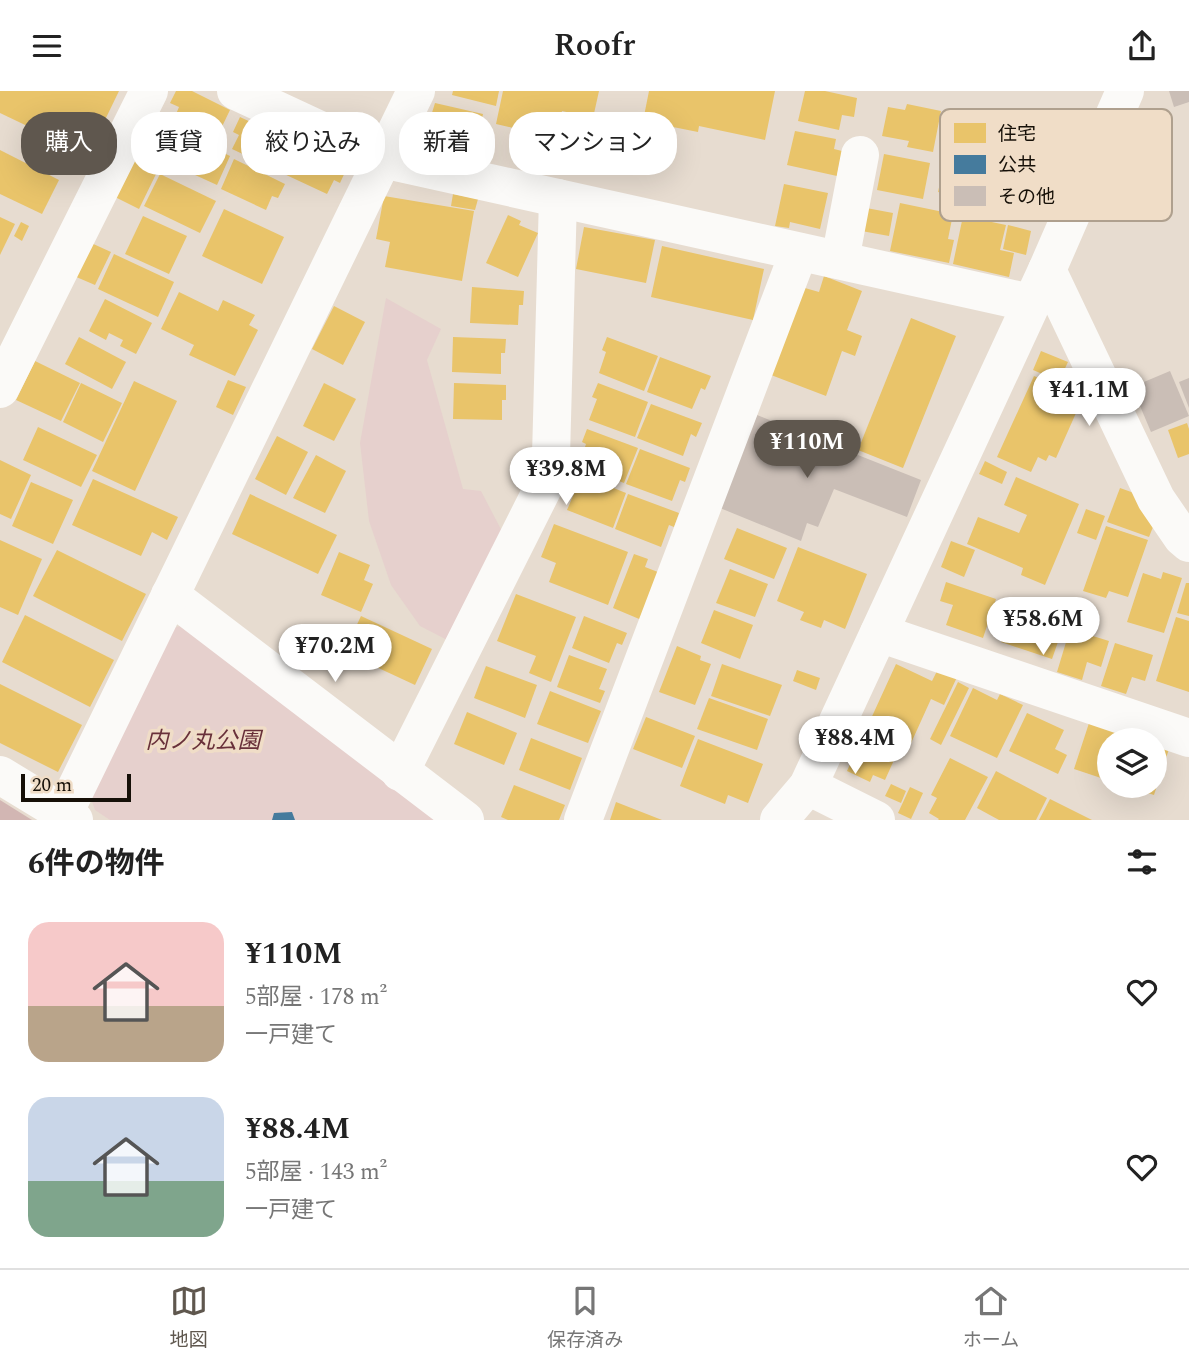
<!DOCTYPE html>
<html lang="ja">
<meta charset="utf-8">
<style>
:root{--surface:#fff;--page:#f2f2f2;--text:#222;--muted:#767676;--line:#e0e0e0;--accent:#5f574e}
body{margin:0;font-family:Spectral,"Noto Sans JP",serif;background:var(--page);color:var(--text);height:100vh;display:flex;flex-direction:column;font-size:26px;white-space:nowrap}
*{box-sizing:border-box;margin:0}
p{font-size:23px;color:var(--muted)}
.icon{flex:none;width:38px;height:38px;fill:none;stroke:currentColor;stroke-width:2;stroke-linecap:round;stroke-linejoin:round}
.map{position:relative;height:729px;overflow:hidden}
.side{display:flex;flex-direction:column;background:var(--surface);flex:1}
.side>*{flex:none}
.guide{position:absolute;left:21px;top:21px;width:700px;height:63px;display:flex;gap:14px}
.tools{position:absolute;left:1097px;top:637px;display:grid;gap:14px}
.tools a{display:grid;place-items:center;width:70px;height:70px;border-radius:50%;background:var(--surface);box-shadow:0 7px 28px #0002;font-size:35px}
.scale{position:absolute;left:21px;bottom:18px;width:110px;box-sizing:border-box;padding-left:7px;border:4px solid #161008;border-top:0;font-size:19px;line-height:24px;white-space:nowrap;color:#161008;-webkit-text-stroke:5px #f0ddc7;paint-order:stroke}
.price{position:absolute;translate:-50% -60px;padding:0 16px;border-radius:24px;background:#fff;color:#222;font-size:23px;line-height:46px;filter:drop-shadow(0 2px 4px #0008)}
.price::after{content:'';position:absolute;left:50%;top:42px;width:21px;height:16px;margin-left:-10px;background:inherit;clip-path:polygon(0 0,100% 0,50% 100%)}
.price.active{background:var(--accent);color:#fff}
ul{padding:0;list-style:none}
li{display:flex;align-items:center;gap:21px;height:175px;padding:0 28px}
li span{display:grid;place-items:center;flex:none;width:196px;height:140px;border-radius:21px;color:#555}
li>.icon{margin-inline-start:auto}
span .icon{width:84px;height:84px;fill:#fffc;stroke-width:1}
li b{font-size:30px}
h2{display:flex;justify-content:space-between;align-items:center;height:84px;padding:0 28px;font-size:30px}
.chip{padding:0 24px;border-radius:28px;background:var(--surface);box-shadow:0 7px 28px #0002;font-size:24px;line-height:63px}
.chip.active{background:var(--accent);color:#fff}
header{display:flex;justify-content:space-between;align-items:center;height:91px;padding:0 28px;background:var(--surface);font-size:32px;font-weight:600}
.tab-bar{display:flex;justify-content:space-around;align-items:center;height:98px;border-top:2px solid var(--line);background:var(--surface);font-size:19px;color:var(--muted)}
.tab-bar a{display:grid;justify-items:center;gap:4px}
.tab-bar .active{color:var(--accent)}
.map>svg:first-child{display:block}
.green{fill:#e6d0cd}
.forest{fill:#d2b6b3}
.homes{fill:#e9c46a}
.public{fill:#457b9d}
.building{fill:#cabeb6}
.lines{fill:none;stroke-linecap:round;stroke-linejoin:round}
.minor{stroke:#fbfaf8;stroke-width:38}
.labels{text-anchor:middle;stroke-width:7;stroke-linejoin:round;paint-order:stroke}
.park-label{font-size:23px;font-style:italic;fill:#69313a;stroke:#f0ddc7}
.key{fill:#f0ddc7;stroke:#afa08e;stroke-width:2}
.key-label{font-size:19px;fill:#161008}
</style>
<header><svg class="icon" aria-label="menu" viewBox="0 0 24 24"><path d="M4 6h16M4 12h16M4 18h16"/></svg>Roofr<svg class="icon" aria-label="share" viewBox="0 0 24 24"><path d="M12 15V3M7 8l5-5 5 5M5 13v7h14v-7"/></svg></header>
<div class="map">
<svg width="1189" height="729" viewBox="0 0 1189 729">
<rect width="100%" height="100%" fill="#e7dcd0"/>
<g class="green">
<polygon points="386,207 441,238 427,269 463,398 481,400 505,446 451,551 420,535 391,494 369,430 360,352"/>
<polygon points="183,534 432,722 433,729 110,729 95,719 89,702 168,539"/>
</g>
<polygon class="forest" points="0,709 32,729 0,729"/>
<g class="homes">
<polygon points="0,0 119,0 88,64 0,22"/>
<polygon points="176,0 192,0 230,19 216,48 174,28 179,16 170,12"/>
<polygon points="453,0 499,0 496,15 452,4"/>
<polygon points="503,0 599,0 593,27 562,20 556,47 496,33"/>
<polygon points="649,0 775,0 765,49 699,35 698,41 643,30"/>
<polygon points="805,0 825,0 857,7 854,26 842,24 839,39 798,30"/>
<polygon points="435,12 483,23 475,60 431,50 436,27 431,25"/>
<polygon points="907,13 941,20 933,61 907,56 909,50 882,45 888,16 905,19"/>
<polygon points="240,26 291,50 277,79 232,58 239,44 233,41"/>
<polygon points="795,40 836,48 834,58 842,60 837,85 787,74"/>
<polygon points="180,41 230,65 217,94 171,73 178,59 172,57"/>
<polygon points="951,42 1035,61 1031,80 1038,82 1029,121 938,101"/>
<polygon points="296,53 347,77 340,92 334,89 327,103 282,82"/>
<polygon points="0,59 59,89 42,123 0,103"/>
<polygon points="884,63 930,72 923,108 877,99"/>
<polygon points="234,68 285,93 278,107 272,105 266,119 221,98"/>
<polygon points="133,69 157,81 139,118 115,106"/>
<polygon points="160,83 216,110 200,142 144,115"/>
<polygon points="784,93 828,102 820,138 790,131 789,137 775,135"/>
<polygon points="453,103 478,108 475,119 451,115"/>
<polygon points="384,105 474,120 462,190 385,176 390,151 376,148"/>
<polygon points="900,112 953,123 948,148 954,149 949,172 890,160"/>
<polygon points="861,116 893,122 889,145 856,139"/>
<polygon points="224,118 284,146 262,193 202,165"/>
<polygon points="508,124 521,130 519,134 538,142 518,186 486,172"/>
<polygon points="143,125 187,145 169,183 125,163"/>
<polygon points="963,125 1006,134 1000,159 1014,162 1009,186 953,173"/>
<polygon points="0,126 15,133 0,164"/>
<polygon points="21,131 29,135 22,150 14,145"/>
<polygon points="1008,134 1031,140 1026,164 1003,158"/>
<polygon points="584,136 655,149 646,192 576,178"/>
<polygon points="89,151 111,161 95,194 74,185"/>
<polygon points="662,155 764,178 753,229 651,206"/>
<polygon points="114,163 174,191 158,226 98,198"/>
<polygon points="824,185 862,200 847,239 862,245 855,265 842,260 826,305 771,284 805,197 819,201"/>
<polygon points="472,196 524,200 523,214 519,214 518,234 470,232"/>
<polygon points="179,201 218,220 223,209 255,224 249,234 258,239 235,285 189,264 194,254 161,238"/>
<polygon points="105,208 152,232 136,263 120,255 123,249 109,242 106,249 89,240"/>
<polygon points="334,215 365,231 343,274 312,258"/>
<polygon points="911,227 956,245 903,377 858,359"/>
<polygon points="79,246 126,271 112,298 65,273"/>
<polygon points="453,246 506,248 505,262 501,262 501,283 452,281"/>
<polygon points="607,246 658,265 644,300 599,282 606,261 602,259"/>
<polygon points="1041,260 1068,271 1059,290 1033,279"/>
<polygon points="660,266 711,285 705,299 701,297 692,318 647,301"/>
<polygon points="35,270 80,292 61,330 16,309"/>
<polygon points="1065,282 1078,288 1072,301 1060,295"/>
<polygon points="1034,285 1056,295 1053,301 1080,313 1056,367 1049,364 1046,370 1038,366 1031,381 997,366"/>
<polygon points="228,289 246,296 233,324 216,316"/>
<polygon points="134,290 177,310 135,400 92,380"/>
<polygon points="81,292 122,312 103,351 63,331"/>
<polygon points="324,292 356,308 334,350 303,335"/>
<polygon points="454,292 506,294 506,309 502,309 502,329 453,328"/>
<polygon points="598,292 648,311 635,346 589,329 597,308 592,306"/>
<polygon points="651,313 702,332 696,346 691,343 683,365 637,347"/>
<polygon points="1187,332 1189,338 1189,363 1178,367 1168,339"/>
<polygon points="38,336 97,364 81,396 23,369"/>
<polygon points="587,338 638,357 624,392 579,374 586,353 582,351"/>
<polygon points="277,345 308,361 286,404 255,388"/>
<polygon points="640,358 690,377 685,391 680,389 672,410 626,393"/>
<polygon points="316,364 346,380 325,422 293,407"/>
<polygon points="0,369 31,384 11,428 0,423"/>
<polygon points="985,370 1007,381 1002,393 979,383"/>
<polygon points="576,382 626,402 613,437 567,419 576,398 571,396"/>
<polygon points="1016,386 1079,413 1045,494 1021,484 1023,477 967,453 978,426 1019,442 1027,424 1004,414"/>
<polygon points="93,388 178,426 167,449 152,441 141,465 72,434"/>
<polygon points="31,391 73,409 53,453 12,435"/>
<polygon points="1120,397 1134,402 1153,436 1149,446 1107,431"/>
<polygon points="250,403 337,444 318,483 232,443"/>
<polygon points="628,403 679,422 674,436 669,434 661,456 615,438"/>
<polygon points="1086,418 1105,425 1096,449 1077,442"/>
<polygon points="554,433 628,461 608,514 549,491 556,472 541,466"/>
<polygon points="1106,435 1148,449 1128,506 1109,500 1106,507 1083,500"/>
<polygon points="737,437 787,457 774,488 724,468"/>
<polygon points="0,449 42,468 18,524 0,516"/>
<polygon points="951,450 975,459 964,486 941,476"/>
<polygon points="798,456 867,483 845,538 824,529 821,537 800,529 804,521 777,510"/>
<polygon points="57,459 146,503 122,550 33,505"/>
<polygon points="339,461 370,474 364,489 373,493 361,521 321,504"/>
<polygon points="634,463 648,468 645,476 663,483 644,530 613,517"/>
<polygon points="730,478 768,493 755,526 716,512"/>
<polygon points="1163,481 1182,487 1164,542 1127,531 1143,482 1161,488"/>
<polygon points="946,491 996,508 983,547 946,534 953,514 940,510"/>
<polygon points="1186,492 1189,492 1189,525 1177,522"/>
<polygon points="516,503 576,526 551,591 529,582 536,565 497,550"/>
<polygon points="999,509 1065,531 1052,568 1001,551 1005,538 991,534"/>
<polygon points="714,519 753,534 740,568 701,552"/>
<polygon points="25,524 114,569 90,616 2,571"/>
<polygon points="361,525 432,558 415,594 344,561"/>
<polygon points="584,525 627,542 622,554 617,552 609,572 572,557"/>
<polygon points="1176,526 1189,530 1189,601 1156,590"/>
<polygon points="1070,538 1109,550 1101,576 1087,571 1082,589 1057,581"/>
<polygon points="1115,552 1153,564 1145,590 1132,586 1126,603 1101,595"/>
<polygon points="677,555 701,565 700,569 711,573 695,614 659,601"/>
<polygon points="569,564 607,578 599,598 605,600 600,612 557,596"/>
<polygon points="722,573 782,594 770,625 711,605"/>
<polygon points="896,573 932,590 939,576 958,584 944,614 931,608 907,661 899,658 885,689 873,684 870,691 847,680"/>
<polygon points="486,575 537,594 525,627 474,607"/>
<polygon points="797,579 820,587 816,599 793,590"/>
<polygon points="958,591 969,597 941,654 930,648"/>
<polygon points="0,593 82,634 58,681 0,652"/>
<polygon points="973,597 997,609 1000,603 1023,614 997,667 950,645"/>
<polygon points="550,600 601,620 588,652 537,633"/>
<polygon points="709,607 768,628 757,659 697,638"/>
<polygon points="467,621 517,642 504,674 454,653"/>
<polygon points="1027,622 1064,639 1055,658 1067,664 1058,683 1009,660"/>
<polygon points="646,626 695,645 682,677 633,658"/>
<polygon points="1089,632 1139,649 1110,649 1110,690 1074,678"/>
<polygon points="531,647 582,667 570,699 519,679"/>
<polygon points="698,648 763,673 748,712 728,704 725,713 680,695"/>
<polygon points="1155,654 1169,658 1154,704 1126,695 1155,695"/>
<polygon points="950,667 988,686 965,729 938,729 939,728 929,722 937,707 931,704"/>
<polygon points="996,680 1047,707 1036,729 999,729 977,717"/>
<polygon points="891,693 906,700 901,712 885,705"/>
<polygon points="514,694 565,714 559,729 508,729 501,726"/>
<polygon points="910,696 923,702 911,728 898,722"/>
<polygon points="1050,708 1092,729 1039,729"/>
<polygon points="616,711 662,729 610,729"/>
</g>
<polygon class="public" points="292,721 295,729 272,729 274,722"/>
<g class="building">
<polygon points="1169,0 1189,0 1189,11 1174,16"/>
<polygon points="1170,280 1189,325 1151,341 1132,296"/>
<polygon points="1189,287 1189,317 1179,291"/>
<polygon points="757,324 921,389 907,426 834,398 818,436 807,432 801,450 720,417"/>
</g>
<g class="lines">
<g class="minor">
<polyline points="236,0 382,68 1031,212"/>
<polyline points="840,169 860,64"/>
<polyline points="1047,179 1156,408 1182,446 1189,452"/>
<polyline points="0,298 149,0"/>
<polyline points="170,504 465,729"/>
<polyline points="879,542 1189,647"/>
<polyline points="400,681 549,385 551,365 558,107"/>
<polyline points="0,684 74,729"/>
<polyline points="808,695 876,729"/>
<polyline points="64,722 416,0"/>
<polyline points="583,729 799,161"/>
<polyline points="779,729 808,695 1047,179 1125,0"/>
</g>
</g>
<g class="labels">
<g class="park-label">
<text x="203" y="657">内ノ丸公園</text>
</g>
</g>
<rect x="940" y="18" width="232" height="112" rx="10" class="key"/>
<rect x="954" y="32" width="32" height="20" fill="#e9c46a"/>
<rect x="954" y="64" width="32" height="19" fill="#457b9d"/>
<rect x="954" y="95" width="32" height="20" fill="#cabeb6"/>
<g class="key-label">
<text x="998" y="49">住宅</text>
<text x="998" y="80">公共</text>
<text x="998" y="112">その他</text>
</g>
</svg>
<div class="tools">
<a><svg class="icon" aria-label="layers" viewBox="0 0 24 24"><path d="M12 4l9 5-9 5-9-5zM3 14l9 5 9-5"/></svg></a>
</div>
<div class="scale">20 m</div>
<b class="price" style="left:1089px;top:337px">¥41.1M</b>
<b class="price active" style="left:807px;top:389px">¥110M</b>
<b class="price" style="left:566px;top:416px">¥39.8M</b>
<b class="price" style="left:1043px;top:566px">¥58.6M</b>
<b class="price" style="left:335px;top:593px">¥70.2M</b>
<b class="price" style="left:855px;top:685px">¥88.4M</b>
<div class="guide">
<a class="chip active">購入</a>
<a class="chip">賃貸</a>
<a class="chip">絞り込み</a>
<a class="chip">新着</a>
<a class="chip">マンション</a>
</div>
</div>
<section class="side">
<h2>6件の物件<svg class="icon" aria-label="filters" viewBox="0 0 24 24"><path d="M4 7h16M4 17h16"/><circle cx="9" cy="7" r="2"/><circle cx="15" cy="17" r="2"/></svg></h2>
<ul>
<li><span style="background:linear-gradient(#f6c9c9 60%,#b9a48a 0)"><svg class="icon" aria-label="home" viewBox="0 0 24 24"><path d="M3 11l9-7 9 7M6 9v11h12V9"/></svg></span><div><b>¥110M</b><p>5部屋 · 178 m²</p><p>一戸建て</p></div><svg class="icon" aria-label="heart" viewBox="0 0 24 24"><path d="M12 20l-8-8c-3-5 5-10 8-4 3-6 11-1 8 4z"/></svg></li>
<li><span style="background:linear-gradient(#c9d6e8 60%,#7fa58c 0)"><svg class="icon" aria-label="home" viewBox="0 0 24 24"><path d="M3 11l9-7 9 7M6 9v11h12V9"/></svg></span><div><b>¥88.4M</b><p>5部屋 · 143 m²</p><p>一戸建て</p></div><svg class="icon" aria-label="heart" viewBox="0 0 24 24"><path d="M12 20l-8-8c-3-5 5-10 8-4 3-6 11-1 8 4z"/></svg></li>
</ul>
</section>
<nav class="tab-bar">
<a class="active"><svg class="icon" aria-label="map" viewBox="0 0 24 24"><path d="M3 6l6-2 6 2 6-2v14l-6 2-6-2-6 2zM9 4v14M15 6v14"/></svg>地図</a>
<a><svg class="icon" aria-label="saved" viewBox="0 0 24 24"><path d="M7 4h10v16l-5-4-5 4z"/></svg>保存済み</a>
<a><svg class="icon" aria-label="home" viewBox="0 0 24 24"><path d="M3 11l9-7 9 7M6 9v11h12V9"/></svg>ホーム</a>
</nav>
